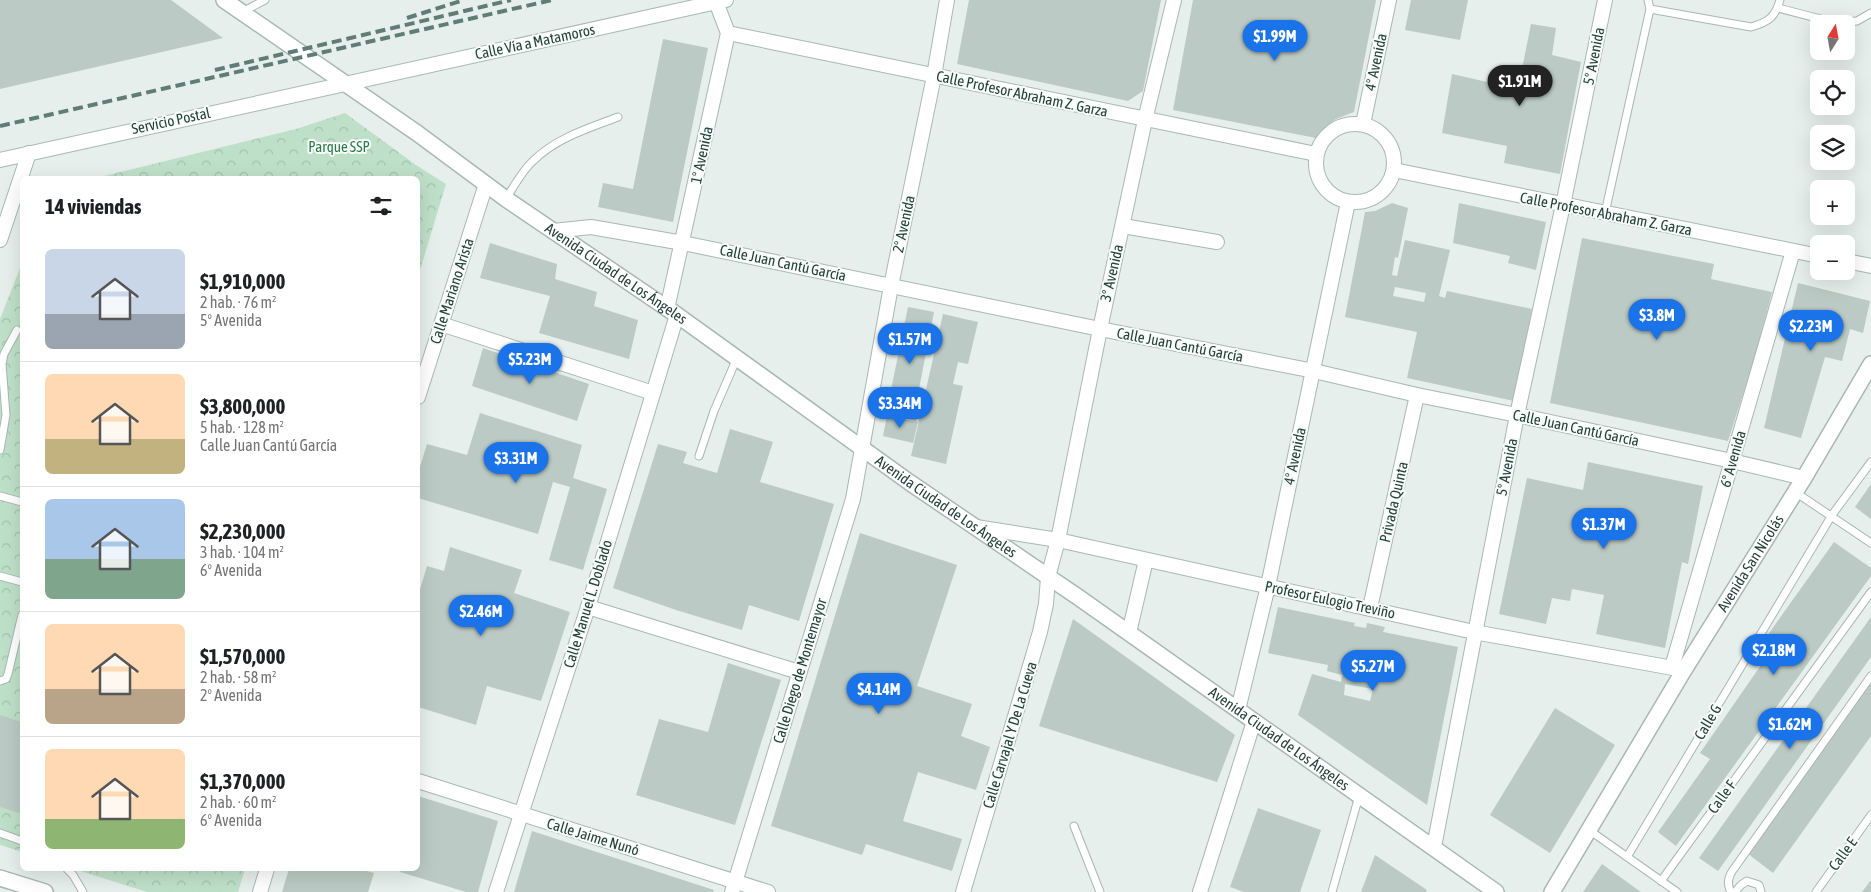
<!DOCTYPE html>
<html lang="es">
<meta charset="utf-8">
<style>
:root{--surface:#fff;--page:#f2f2f2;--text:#202124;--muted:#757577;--line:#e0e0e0;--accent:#1a73e8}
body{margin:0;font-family:"Asap Condensed",sans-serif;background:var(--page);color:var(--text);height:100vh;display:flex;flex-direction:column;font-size:19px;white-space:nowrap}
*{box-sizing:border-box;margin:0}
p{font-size:16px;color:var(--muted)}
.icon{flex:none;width:28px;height:28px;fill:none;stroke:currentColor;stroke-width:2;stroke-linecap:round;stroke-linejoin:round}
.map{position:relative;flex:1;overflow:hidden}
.panel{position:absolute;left:20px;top:176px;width:400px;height:695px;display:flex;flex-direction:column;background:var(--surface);border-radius:8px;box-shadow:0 5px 20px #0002}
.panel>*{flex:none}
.needle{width:32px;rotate:11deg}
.controls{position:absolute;left:1810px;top:15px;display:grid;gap:10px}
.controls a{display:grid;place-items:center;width:45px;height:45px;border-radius:8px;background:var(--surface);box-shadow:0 5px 20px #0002;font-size:25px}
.price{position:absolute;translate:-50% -42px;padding:0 11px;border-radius:18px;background:var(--accent);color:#fff;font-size:16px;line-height:32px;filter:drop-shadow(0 1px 2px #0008)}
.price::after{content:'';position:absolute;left:50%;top:30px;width:15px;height:11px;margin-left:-8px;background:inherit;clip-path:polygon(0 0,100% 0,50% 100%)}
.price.active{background:#222;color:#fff}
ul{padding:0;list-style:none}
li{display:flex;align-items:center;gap:15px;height:125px;padding:0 25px}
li+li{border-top:1px solid var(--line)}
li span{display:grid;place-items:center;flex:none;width:140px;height:100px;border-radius:8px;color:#555}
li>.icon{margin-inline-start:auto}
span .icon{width:60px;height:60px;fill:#fffc;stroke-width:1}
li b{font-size:21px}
h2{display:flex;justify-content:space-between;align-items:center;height:60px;padding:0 25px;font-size:21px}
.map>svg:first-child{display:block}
.forest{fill:url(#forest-crowns)}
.building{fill:#bbcac4;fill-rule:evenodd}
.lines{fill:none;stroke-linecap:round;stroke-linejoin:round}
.service-casing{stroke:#a8b8b2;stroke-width:9}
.minor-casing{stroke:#a8b8b2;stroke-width:16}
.tertiary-casing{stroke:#a8b8b2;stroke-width:18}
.service{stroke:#fff;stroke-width:7}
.minor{stroke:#fff;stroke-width:14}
.tertiary{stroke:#fff;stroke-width:15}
.rail{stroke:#5f7d75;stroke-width:4;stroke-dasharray:10 5;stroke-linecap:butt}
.labels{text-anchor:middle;stroke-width:4;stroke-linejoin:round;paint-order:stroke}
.street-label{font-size:15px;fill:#24423a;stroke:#f7fbf9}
.park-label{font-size:15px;fill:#2d7a4b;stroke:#f7fbf9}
</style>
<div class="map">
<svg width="1871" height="892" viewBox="0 0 1871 892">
<defs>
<pattern id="forest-crowns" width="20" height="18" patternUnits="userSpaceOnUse" patternTransform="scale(1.25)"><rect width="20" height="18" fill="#bfe0c8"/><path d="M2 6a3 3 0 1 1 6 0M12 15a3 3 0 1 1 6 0" fill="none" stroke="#a4c1ad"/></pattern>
</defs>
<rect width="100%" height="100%" fill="#e6efeb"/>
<g class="forest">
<polygon points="345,113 416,165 446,184 418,277 418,179 92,179 296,129"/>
<polygon points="22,263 22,852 0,845 0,319"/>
<polygon points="74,869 245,869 238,892 147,892"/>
</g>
<g class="building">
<polygon points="0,0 171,0 223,38 0,89"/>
<polygon points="969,0 1161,0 1143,91 1128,101 957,64"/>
<polygon points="1193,0 1376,0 1354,112 1336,119 1320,132 1316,138 1173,110"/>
<polygon points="1411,0 1468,0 1460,40 1405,30"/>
<polygon points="1531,24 1556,28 1552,55 1581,62 1560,174 1504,163 1507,146 1442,133 1452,74 1518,89"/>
<polygon points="663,39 708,48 673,222 598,207 603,183 633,189"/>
<path d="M1392 203 1408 208 1398 258 1395 257 1392 275 1397 276 1405 240 1450 250 1439 296 1445 298 1447 291 1532 309 1514 401 1407 378 1417 332 1345 317 1365 212 1375 211ZM1395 287 1426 293 1424 302 1393 296Z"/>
<polygon points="1459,203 1546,222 1536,270 1508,263 1510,256 1453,243"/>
<polygon points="1582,238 1714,264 1711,279 1772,292 1755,356 1728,441 1550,403"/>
<polygon points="490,243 557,264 555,279 597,292 594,306 638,320 629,359 539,333 550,296 480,278"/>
<polygon points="1798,283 1870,301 1863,333 1850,329 1842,361 1825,357 1801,438 1764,428"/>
<polygon points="908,307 934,312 917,399 920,400 916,421 886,414"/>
<polygon points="943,314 978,322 968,364 958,362 953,384 963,386 946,464 911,456"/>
<polygon points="483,348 589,384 577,421 472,386"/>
<polygon points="480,413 582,445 573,478 607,489 583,570 549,560 570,487 553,482 538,534 418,498 418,473 427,444 467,455"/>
<polygon points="887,416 918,422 913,443 883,436"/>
<polygon points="730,429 773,442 760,482 834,504 799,621 749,605 742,630 676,610 613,588 658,444 687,452 683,463 717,473"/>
<polygon points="1588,462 1703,486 1688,564 1682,562 1665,648 1596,634 1604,595 1572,589 1570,601 1552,598 1546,624 1499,614 1527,478 1583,490"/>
<polygon points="1871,484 1871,519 1855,507"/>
<polygon points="860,533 957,565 917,686 972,704 961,736 990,747 976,790 918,772 903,821 962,839 952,871 866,844 862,855 771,826"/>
<polygon points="1834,542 1871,568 1871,576 1676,846 1658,832 1710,759 1700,753 1777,642 1767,636"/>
<polygon points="450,547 522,570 514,593 570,612 541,701 487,686 476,725 418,707 418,596 427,566 444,571"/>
<path d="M1278 607 1355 623 1354 626 1366 628 1367 623 1385 627 1383 632 1458 647 1427 805 1298 715 1312 674 1341 682 1342 675 1327 671 1328 665 1268 653ZM1345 684 1373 689 1370 701 1344 695Z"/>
<polygon points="1871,617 1871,657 1718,871 1699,858"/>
<polygon points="1073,619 1235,735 1217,782 1039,726"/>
<polygon points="728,663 781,680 735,825 636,795 659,719 708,732"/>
<polygon points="1871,679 1871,736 1773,873 1747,853"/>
<polygon points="1555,708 1615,745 1550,853 1490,815"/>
<polygon points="0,715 22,722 22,814 0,807"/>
<polygon points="418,796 498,821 478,892 466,892 400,872 401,869 418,869"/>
<polygon points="1258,808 1321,830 1300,892 1244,892 1230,887"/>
<polygon points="532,831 714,890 713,892 514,892"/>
<polygon points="1375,855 1427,890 1426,892 1361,892"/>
<polygon points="1602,864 1641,892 1583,892"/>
<polygon points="289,869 360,869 374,873 368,892 282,892"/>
<polygon points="1871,880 1871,892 1862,892"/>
</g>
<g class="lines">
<g class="service-casing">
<g id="service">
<polyline points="1778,8 1836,23 1857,21 1871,13"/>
<path d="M1650 9 1751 27C1768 22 1775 18 1780 0"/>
<polyline points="242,12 265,0"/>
<path d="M506 199C514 186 522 171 533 161 556 138 589 128 618 117"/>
<polyline points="1605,213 1650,9 1648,0"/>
<polyline points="0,450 6,415 2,364 4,354 17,330"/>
<polyline points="699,456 714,411 737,358"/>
<polyline points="1795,492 1871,543"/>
<polyline points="0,496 22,502"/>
<polyline points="0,576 22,582"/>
<polyline points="0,681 6,679 8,674 22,615"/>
<polyline points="1074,826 1100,892"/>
<polyline points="1589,830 1677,892"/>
<polyline points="0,833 22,841"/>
<polyline points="1627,857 1832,515 1871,462"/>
<polyline points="67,869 73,875 83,892"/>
<polyline points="1661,881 1871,592"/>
<polyline points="1332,892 1359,796"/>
<path d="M1731 892C1727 885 1728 877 1733 870L1871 676"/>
<polyline points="1735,892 1741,885 1747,881 1759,885 1761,892"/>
<polyline points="1816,892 1871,815"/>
</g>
</g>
<g class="minor-casing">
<g id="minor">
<polyline points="728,33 1316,154"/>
<circle cx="1355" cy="163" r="39"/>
<polyline points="1363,124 1389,0"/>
<polyline points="0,160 726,0"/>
<polyline points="1394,170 1819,256"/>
<polyline points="1123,226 1217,242"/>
<polyline points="553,231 591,227 683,243 1100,329 1314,371 1417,395 1517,415 1732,461 1804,478"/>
<polyline points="0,240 29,153"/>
<polyline points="1846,261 1871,266"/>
<polyline points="667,309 728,33 716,2"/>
<polyline points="441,324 653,393"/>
<polyline points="418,397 486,184"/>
<polyline points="976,527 1058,540 1474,632 1684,670"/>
<polyline points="588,607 799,672"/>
<polyline points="1370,608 1417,395"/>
<polyline points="1129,633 1146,560"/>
<polyline points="1672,667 1793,251"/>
<polyline points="1238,710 1268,586 1348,202"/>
<polyline points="418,781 768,892"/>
<polyline points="1434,847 1517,415 1563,205 1605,0"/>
<polyline points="260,892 267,869"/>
<polyline points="496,892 588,607 677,315"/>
<polyline points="732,892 853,499 891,286 934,76 947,0"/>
<polyline points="963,892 1040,632 1046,604 1048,577 1058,540 1100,329 1145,120 1174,0"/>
<polyline points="1200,892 1254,721"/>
</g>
</g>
<g class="tertiary-casing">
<g id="tertiary">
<path id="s1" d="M224 0 417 133 506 199 677 315 909 482 1078 597 1496 892"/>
<polyline points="0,878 45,892"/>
<path id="s2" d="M1552 892 1684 670 1804 478 1871 364"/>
</g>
</g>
<use href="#service" class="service"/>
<use href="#minor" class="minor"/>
<use href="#tertiary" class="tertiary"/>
<g class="rail">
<polyline points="407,18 464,0"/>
<polyline points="215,70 511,0"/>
<polyline points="0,126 552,0"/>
</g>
</g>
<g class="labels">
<g class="street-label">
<text transform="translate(535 42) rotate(-12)" y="5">Calle Vía a Matamoros</text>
<text transform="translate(1594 56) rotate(-79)" y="5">5° Avenida</text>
<text transform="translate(1376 62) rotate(-78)" y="5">4° Avenida</text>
<text transform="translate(1022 94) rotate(12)" y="5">Calle Profesor Abraham Z. Garza</text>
<text transform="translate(171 121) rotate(-12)" y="5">Servicio Postal</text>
<text transform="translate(702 155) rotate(-78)" y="5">1° Avenida</text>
<text transform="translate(1606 214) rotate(11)" y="5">Calle Profesor Abraham Z. Garza</text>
<text transform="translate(904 224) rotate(-78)" y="5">2° Avenida</text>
<text transform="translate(783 263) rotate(12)" y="5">Calle Juan Cantú García</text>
<text dy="5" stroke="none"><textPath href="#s1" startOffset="478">Avenida Ciudad de Los Ángeles</textPath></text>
<text transform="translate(1112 273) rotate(-77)" y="5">3° Avenida</text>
<text transform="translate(452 291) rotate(-72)" y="5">Calle Mariano Arista</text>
<text transform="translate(1180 345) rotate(11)" y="5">Calle Juan Cantú García</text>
<text transform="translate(1576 428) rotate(12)" y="5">Calle Juan Cantú García</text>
<text transform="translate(1295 456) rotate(-78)" y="5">4° Avenida</text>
<text transform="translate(1733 459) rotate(-74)" y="5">6° Avenida</text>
<text transform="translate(1507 467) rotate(-79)" y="5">5° Avenida</text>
<text transform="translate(1394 502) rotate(-77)" y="5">Privada Quinta</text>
<text dy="5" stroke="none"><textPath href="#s1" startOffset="882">Avenida Ciudad de Los Ángeles</textPath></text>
<text dy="5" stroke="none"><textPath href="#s2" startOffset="384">Avenida San Nicolás</textPath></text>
<text transform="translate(1330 600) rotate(12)" y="5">Profesor Eulogio Treviño</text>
<text transform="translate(588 604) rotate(-73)" y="5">Calle Manuel L. Doblado</text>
<text transform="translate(800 671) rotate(-73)" y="5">Calle Diego de Montemayor</text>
<text transform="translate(1708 722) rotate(-59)" y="5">Calle G</text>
<text transform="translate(1010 735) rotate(-73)" y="5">Calle Carvajal Y De La Cueva</text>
<text dy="5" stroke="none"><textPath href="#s1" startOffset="1288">Avenida Ciudad de Los Ángeles</textPath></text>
<text transform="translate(1722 797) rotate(-54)" y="5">Calle F</text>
<text transform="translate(593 837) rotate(17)" y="5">Calle Jaime Nunó</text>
<text transform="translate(1843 854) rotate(-54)" y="5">Calle E</text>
</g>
<g class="park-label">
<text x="339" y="152">Parque SSP</text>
</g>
</g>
</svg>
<div class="controls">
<a><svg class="needle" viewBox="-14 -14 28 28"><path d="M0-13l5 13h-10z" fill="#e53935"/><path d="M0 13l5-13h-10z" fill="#757577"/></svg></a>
<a><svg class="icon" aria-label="locate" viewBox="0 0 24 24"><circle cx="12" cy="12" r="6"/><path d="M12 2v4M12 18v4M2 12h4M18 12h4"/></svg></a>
<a><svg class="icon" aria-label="layers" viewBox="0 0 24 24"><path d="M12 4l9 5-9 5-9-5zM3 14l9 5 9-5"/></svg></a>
<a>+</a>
<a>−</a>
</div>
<b class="price" style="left:1275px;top:62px">$1.99M</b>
<b class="price active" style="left:1520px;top:107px">$1.91M</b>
<b class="price" style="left:1657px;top:341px">$3.8M</b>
<b class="price" style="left:1811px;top:352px">$2.23M</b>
<b class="price" style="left:910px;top:365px">$1.57M</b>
<b class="price" style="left:530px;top:385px">$5.23M</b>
<b class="price" style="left:900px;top:429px">$3.34M</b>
<b class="price" style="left:516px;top:484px">$3.31M</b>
<b class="price" style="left:1604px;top:550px">$1.37M</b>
<b class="price" style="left:481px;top:637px">$2.46M</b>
<b class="price" style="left:1774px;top:676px">$2.18M</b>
<b class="price" style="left:1373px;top:692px">$5.27M</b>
<b class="price" style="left:879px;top:715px">$4.14M</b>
<b class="price" style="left:1790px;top:750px">$1.62M</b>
<section class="panel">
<h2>14 viviendas<svg class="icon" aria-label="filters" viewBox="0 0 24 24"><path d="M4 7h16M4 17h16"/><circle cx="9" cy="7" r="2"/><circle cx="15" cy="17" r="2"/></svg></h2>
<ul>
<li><span style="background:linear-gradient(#c9d6e8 65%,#9aa5b1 0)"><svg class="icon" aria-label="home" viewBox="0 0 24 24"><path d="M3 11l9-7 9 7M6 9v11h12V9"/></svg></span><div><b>$1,910,000</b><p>2 hab. · 76 m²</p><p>5° Avenida</p></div></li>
<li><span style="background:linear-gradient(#ffd9b3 65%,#c2b280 0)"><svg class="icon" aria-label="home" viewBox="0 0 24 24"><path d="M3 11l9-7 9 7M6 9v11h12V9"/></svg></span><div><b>$3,800,000</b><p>5 hab. · 128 m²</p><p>Calle Juan Cantú García</p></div></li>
<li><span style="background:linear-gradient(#a9c7e8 60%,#7fa58c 0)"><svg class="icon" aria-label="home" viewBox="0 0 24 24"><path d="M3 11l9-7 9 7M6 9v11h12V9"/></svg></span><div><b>$2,230,000</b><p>3 hab. · 104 m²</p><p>6° Avenida</p></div></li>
<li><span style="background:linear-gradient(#ffd9b3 65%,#b9a48a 0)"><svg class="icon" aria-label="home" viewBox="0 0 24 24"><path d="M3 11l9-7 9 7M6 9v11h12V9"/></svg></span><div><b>$1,570,000</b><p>2 hab. · 58 m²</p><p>2° Avenida</p></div></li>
<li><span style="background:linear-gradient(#ffd9b3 70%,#8fb573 0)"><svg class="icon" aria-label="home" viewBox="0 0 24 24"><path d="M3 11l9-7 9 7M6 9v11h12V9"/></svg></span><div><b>$1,370,000</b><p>2 hab. · 60 m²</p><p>6° Avenida</p></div></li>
</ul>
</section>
</div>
